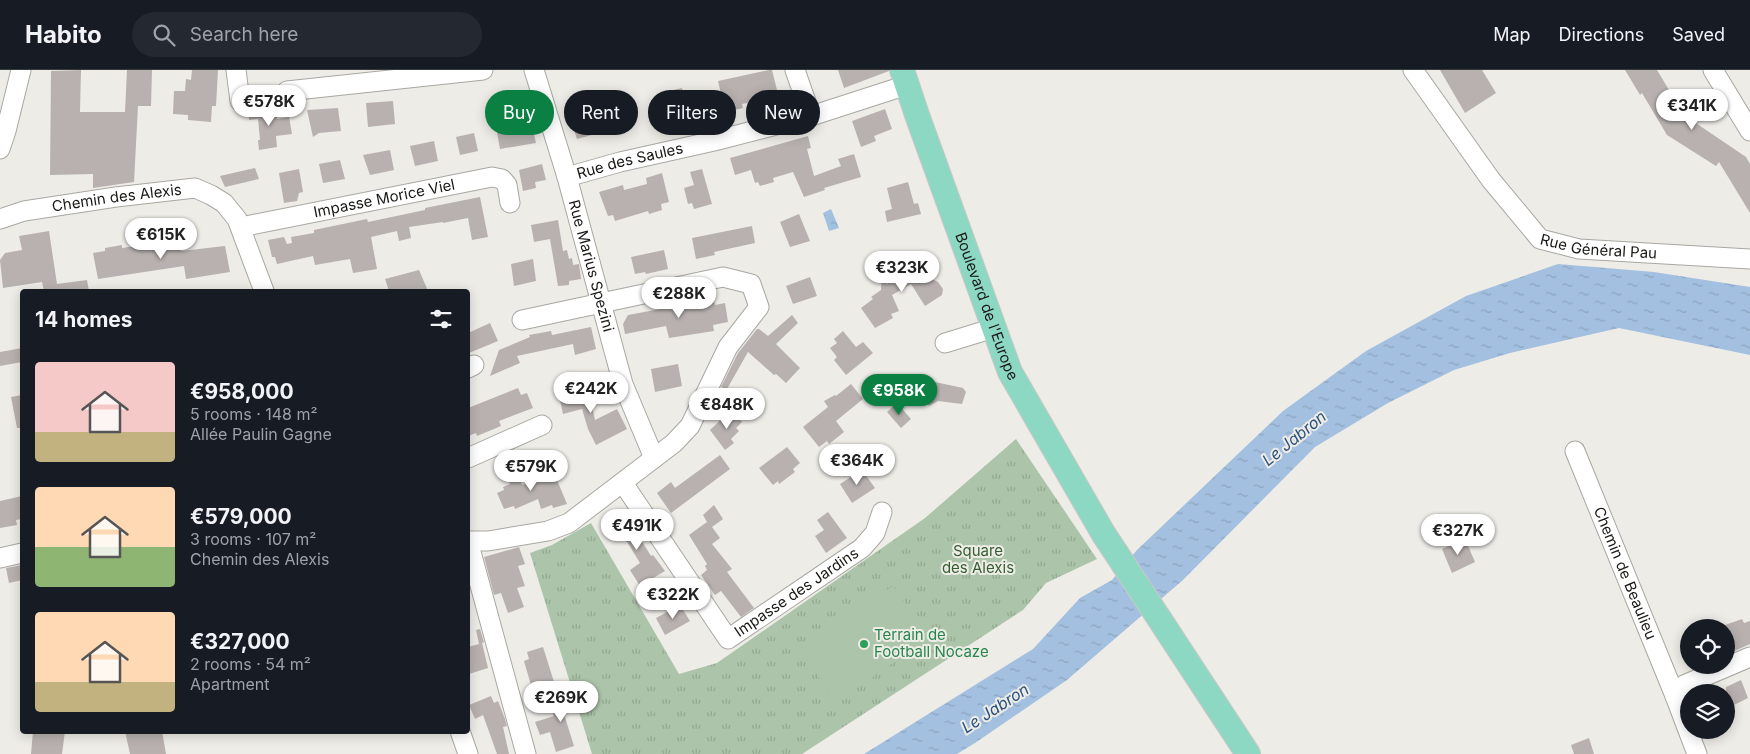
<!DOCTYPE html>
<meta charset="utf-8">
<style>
:root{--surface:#171b24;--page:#242831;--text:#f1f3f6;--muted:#9ea1a6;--line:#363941;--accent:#0b8043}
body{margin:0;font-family:Inter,sans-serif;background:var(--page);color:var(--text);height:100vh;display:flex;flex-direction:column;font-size:19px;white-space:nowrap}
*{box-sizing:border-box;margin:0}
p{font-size:16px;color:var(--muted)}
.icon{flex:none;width:28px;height:28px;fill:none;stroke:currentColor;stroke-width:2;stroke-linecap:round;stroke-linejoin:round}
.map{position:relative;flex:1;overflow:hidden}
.side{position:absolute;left:20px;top:219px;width:450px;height:445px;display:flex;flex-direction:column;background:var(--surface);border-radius:5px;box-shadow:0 2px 12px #0003}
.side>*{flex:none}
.guide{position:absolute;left:485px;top:20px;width:475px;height:45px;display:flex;gap:10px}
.fabs{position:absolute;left:1680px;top:549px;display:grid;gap:10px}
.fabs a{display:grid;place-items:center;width:55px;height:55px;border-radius:50%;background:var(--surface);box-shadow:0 2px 12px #0003;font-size:25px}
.price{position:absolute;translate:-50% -42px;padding:0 11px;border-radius:18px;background:#fff;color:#222;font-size:16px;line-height:32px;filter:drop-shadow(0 1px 2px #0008)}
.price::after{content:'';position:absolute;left:50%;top:30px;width:15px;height:11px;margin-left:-8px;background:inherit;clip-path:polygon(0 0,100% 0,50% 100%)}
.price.on{background:var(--accent);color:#fff}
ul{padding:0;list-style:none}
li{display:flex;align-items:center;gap:15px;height:125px;padding:0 15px}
li span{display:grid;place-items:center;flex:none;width:140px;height:100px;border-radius:5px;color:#555}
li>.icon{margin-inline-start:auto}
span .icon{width:60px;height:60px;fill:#fffc;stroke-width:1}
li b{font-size:21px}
h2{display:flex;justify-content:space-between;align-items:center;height:60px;padding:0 15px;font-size:21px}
.chip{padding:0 18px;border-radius:22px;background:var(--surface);box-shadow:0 2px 12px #0003;font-size:18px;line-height:45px}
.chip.on{background:var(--accent);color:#fff}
header{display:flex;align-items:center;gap:30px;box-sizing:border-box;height:70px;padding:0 25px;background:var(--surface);border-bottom:1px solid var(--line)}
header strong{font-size:24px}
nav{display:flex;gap:28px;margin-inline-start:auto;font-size:18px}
.search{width:350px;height:45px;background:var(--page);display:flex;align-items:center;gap:12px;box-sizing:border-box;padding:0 18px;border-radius:28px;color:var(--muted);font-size:19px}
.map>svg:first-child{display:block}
.grass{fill:url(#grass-tufts)}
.garden{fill:#acc4a9}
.water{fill:url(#water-ripples)}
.building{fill:#b8b1b0}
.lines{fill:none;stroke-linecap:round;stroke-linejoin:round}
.minor-casing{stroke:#a8a7a2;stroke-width:21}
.major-casing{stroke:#c8c8c7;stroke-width:26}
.minor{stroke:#fff;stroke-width:19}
.major{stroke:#8dd8c2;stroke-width:24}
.leisure-dot{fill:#2e9e5b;stroke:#eeece7;stroke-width:2}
.labels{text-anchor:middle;stroke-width:4;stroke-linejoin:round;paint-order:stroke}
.street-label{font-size:15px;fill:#191816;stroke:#eeece7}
.park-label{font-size:15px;fill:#345e30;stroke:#eeece7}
.leisure-label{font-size:15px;fill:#27864d;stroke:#eeece7;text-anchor:start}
.water-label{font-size:16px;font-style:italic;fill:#29537e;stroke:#eeece7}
</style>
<header>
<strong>Habito</strong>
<div class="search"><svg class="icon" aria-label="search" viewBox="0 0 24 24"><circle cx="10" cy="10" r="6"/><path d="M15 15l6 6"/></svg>Search here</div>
<nav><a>Map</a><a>Directions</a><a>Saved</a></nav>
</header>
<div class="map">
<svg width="1750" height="684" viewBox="0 0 1750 684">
<defs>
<pattern id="grass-tufts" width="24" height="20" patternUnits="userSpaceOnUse" patternTransform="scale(1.25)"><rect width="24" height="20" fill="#acc4a9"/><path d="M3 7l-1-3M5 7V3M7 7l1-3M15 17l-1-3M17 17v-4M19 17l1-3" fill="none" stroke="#93a891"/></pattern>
<pattern id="water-ripples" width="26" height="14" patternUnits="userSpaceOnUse" patternTransform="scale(1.25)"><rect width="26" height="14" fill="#a3c0e0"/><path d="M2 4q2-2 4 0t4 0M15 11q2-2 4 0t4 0" fill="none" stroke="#8ca4bf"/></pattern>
</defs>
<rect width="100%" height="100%" fill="#eeece7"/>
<polygon class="grass" points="1016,369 1097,489 1046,513 1023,540 802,684 592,684 530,483 552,475 591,453 679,604 717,593 925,448"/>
<polygon class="garden" points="893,516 929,568 836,632 800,580"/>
<g class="water">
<polygon points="831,139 839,158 829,161 823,143"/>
<polygon points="1558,194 1654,202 1750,217 1750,285 1619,258 1510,283 1454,300 1388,333 1315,377 1183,510 1067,610 975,673 957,684 864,684 1033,579 1080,528 1112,510 1137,480 1283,341 1366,281 1466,226"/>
<polygon points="840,379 847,386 831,400 825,392"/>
</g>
<g class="building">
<polygon points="81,0 80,42 125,42 127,0 152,0 151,36 138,36 134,112 93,118 93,104 50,105 51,1"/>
<polygon points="192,0 218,0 216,36 212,36 211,52 188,50 188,45 173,44 174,21 185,21 186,9 191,10"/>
<polygon points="769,0 772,0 779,28 767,31 767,29 742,34 743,38 725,42 718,11"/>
<polygon points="838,0 889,0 889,1 844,18"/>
<polygon points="1440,0 1482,0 1496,23 1465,43"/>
<polygon points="1625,0 1657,0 1684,45 1746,87 1750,94 1750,143 1719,92 1716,96 1667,65 1642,23 1640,25"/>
<polygon points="682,18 684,26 692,24 696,43 674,48 673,42 668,38 664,22"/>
<polygon points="393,31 395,54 368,57 366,33"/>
<polygon points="270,36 271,45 277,44 277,49 289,47 292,64 276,66 277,77 259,80 258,70 260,70 258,49 249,50 248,39"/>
<polygon points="338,38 341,61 319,63 313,67 307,40"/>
<polygon points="601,39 607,61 577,69 570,48"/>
<polygon points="885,39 892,59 874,66 876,71 861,77 852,51"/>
<polygon points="531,51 536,73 500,79 496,57"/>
<polygon points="474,63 478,81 460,85 456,67"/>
<polygon points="808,66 811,78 807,79 814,106 841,96 838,89 854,84 861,107 824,118 825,120 804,127 793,102 773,108 774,112 760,116 758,112 755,113 751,100 735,105 730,88"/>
<polygon points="434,71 438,91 415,96 410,76"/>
<polygon points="390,80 394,100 370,105 363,85"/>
<polygon points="340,90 345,109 323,113 319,94"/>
<polygon points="542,94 546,110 535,112 536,118 523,121 519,100"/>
<polygon points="255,98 259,109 225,117 220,106"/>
<polygon points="299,99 303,122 299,123 297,131 284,133 279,103"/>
<polygon points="702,99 712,134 694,139 692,133 688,134 684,118 694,115 690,102"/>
<polygon points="662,103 669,132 661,134 662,140 649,144 648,141 615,151 613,145 608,146 599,122 623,115 624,120 647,114 646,108"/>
<polygon points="908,112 914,134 918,133 921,144 887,152 885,141 892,139 887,118"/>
<polygon points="480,127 488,167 472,170 468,148 443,153 443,152 409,157 411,168 399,171 397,161 371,167 377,199 353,203 350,189 315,195 313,186 277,194 275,187 272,187 268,170 284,167 287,174 292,173 291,167 314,163 314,160 367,149 368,152 425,140 425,138"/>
<polygon points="799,144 810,171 790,177 780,152"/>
<polygon points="558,150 563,181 567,180 569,189 572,188 573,195 579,194 581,209 569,211 569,215 558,216 550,169 534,172 531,155"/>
<polygon points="752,156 755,173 714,182 715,185 696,189 692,168"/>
<polygon points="49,161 57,214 87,210 89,221 44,221 42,212 3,218 0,190 5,183 22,180 19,166"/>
<polygon points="166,168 167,171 180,169 181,181 225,176 230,202 186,209 184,196 98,209 93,183 105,181 105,178 122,175 122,178 149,174 149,171"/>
<polygon points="664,180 668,199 646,204 645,202 635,204 631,187"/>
<polygon points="933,186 938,193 923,205 938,212 943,219 942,225 925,236 911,214 892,225 899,241 891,244 893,248 875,258 861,238 873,229 871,227 881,220 882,200 887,214 894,209 895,211"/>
<polygon points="533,189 536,211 514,216 511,194"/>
<polygon points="419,200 428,221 389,221 385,209"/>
<polygon points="810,207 817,226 793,234 786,216"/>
<polygon points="714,231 715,235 725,233 728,252 713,255 714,261 669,268 666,256 625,264 623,254 628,245 682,235 682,237"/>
<polygon points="792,245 798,253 776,274 800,298 786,313 776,304 774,305 748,282 727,319 721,317 738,283 757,259 759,259 768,266"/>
<polygon points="490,253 498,271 469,283 468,286 468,263"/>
<polygon points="591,257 596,279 575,285 573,274 517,286 520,293 490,306 499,280 530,267 529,265 551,261 552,265"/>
<polygon points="843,261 856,277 863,272 873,283 846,305 834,290 837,287 830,278 837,273 834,269"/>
<polygon points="22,278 22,292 0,296 0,282"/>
<polygon points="678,294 682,316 655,322 651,299"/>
<polygon points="935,312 963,318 966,322 962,334 938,331 929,336 920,323"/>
<polygon points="587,314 595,350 617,339 627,359 596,375 588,359 582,339 563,344 558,321"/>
<polygon points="851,314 863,329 836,351 844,362 829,374 827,371 819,377 803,357 828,337 824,331 835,325 836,326"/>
<polygon points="518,318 521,325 527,323 533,338 499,351 501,356 477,366 476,363 468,366 468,338"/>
<polygon points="22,325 22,358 17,358 11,327"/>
<polygon points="897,333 911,349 901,358 887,342"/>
<polygon points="731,340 742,352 736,358 739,361 731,369 734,373 725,380 710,360"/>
<polygon points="787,377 800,393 793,399 795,402 779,414 778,411 773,415 759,398"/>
<polygon points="720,385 730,399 671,443 657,423 671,412 675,418"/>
<polygon points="514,396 522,415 555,405 567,434 553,438 552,435 541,439 538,429 515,439 514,436 504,439 497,423 504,420 503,417 510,414 504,400"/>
<polygon points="862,400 875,418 852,433 840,414"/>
<polygon points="22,426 22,449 16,450 17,455 0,458 0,431"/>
<polygon points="714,435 723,449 712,457 720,468 712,474 732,499 727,502 754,538 741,547 721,521 715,525 701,505 707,500 705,496 707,494 689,465 707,452 703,445"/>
<polygon points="623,441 651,486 653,485 665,501 640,516 630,500 640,493 621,462 618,464 609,450"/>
<polygon points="828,442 847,468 826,483 815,466 824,460 817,450"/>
<polygon points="1465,469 1475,492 1452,503 1442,479"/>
<polygon points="519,477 525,494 518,496 525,516 517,518 524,537 508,543 501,523 494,525 484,487"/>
<polygon points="22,495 22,510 9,513 6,498"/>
<polygon points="680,535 690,551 665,565 656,548"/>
<polygon points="1742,549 1744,553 1750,551 1750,574 1732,582 1734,580 1725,555"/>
<polygon points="480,559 484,572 482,573 488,598 469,604 468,596 468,577 479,574 476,560"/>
<polygon points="543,577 555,615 533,622 524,591 529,589 527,582"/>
<polygon points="1741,610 1748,628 1726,639 1726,617"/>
<polygon points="491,626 494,633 498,631 505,649 507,656 503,657 509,684 497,684 483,645 475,649 469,635"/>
<polygon points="587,626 590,635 564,644 574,676 556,682 550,662 540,665 535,652 554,646 551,637"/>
<polygon points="33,661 65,661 62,684 31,684"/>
<polygon points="125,661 162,661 166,684 130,684"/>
<polygon points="1589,668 1594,684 1574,684 1571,675"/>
</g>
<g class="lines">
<g class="minor-casing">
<g id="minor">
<polyline points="236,0 240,31"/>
<path id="s1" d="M534 0 567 107 623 314 654 388"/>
<polyline points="795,0 811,46 907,15"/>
<path id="s2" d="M1413 0 1491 110 1540 169 1579 179 1750 189"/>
<polyline points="1713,0 1750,61"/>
<polyline points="287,21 483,0"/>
<polyline points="0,79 6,61 21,0"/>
<path id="s3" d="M567 107 620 92 714 71 811 46"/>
<path id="s4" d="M0 149 24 141 116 127 195 118 211 125 224 133 237 149 264 221"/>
<path id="s5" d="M241 157 492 107 502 109 507 115 510 133"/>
<polyline points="945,273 994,258"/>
<polyline points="468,298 474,295"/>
<path id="s6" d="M1575 381 1675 626 1697 684"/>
<polyline points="468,388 542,355"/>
<path id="s7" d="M623 413 728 569 862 478 875 463 882 442"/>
<polyline points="468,471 488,471 548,461 569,453 674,373 690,356 728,277 759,237 751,214 723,207 522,250"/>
<polyline points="468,471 526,684"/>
<polyline points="0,488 22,483"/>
<polyline points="1675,626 1684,615 1750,587"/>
<polyline points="460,661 468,684"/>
</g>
</g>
<g class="major-casing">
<g id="major">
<path id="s8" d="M902 0 917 45 1010 302 1103 463 1248 684"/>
</g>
</g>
<use href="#minor" class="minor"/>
<use href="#major" class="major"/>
</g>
<circle class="leisure-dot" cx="864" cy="574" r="5"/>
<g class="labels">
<g class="street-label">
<text dy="5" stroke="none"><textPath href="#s3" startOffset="65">Rue des Saules</textPath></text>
<text dy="5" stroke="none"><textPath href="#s5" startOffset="146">Impasse Morice Viel</textPath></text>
<text dy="5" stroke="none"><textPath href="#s4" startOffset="119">Chemin des Alexis</textPath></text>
<text dy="5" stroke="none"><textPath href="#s2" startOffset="271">Rue Général Pau</textPath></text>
<text dy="5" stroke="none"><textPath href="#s1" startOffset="204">Rue Marius Spezini</textPath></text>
<text dy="5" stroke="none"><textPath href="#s8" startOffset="251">Boulevard de l'Europe</textPath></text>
<text dy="5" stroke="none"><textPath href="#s6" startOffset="132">Chemin de Beaulieu</textPath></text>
<text dy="5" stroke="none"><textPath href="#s7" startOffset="271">Impasse des Jardins</textPath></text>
</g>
<g class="park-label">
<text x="978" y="486">Square<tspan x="978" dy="17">des Alexis</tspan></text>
</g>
<g class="leisure-label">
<text x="874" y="570">Terrain de<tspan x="874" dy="17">Football Nocaze</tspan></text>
</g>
<g class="water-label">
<text transform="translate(1294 368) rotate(-39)" y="6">Le Jabron</text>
<text transform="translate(995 638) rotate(-33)" y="6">Le Jabron</text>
</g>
</g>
</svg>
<div class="fabs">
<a><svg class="icon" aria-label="locate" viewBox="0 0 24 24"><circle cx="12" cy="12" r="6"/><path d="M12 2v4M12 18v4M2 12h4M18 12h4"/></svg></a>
<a><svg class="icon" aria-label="layers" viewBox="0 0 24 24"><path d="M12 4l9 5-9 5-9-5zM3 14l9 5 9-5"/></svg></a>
</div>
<b class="price" style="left:269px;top:57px">€578K</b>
<b class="price" style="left:1692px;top:61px">€341K</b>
<b class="price" style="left:161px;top:190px">€615K</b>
<b class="price" style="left:902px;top:223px">€323K</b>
<b class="price" style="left:679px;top:249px">€288K</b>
<b class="price" style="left:591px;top:344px">€242K</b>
<b class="price on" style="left:899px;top:346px">€958K</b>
<b class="price" style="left:727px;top:360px">€848K</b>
<b class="price" style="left:857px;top:416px">€364K</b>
<b class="price" style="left:531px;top:422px">€579K</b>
<b class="price" style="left:637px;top:481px">€491K</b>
<b class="price" style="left:1458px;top:486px">€327K</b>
<b class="price" style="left:673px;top:550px">€322K</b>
<b class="price" style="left:561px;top:653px">€269K</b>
<div class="guide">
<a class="chip on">Buy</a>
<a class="chip">Rent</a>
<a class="chip">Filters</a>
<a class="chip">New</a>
</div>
<section class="side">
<h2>14 homes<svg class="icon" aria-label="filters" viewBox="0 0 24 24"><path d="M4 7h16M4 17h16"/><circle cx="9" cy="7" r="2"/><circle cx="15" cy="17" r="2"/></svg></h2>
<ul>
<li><span style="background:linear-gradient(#f6c9c9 70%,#c2b280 0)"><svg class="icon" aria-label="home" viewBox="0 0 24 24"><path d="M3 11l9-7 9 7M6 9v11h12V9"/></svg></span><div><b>€958,000</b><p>5 rooms · 148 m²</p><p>Allée Paulin Gagne</p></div></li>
<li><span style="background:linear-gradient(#ffd9b3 60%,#8fb573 0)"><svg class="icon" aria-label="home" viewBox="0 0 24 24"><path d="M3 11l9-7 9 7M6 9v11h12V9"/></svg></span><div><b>€579,000</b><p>3 rooms · 107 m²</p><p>Chemin des Alexis</p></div></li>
<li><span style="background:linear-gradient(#ffd9b3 70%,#c2b280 0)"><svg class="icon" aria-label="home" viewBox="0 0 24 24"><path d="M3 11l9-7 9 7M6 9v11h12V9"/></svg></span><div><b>€327,000</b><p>2 rooms · 54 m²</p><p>Apartment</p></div></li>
</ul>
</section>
</div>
